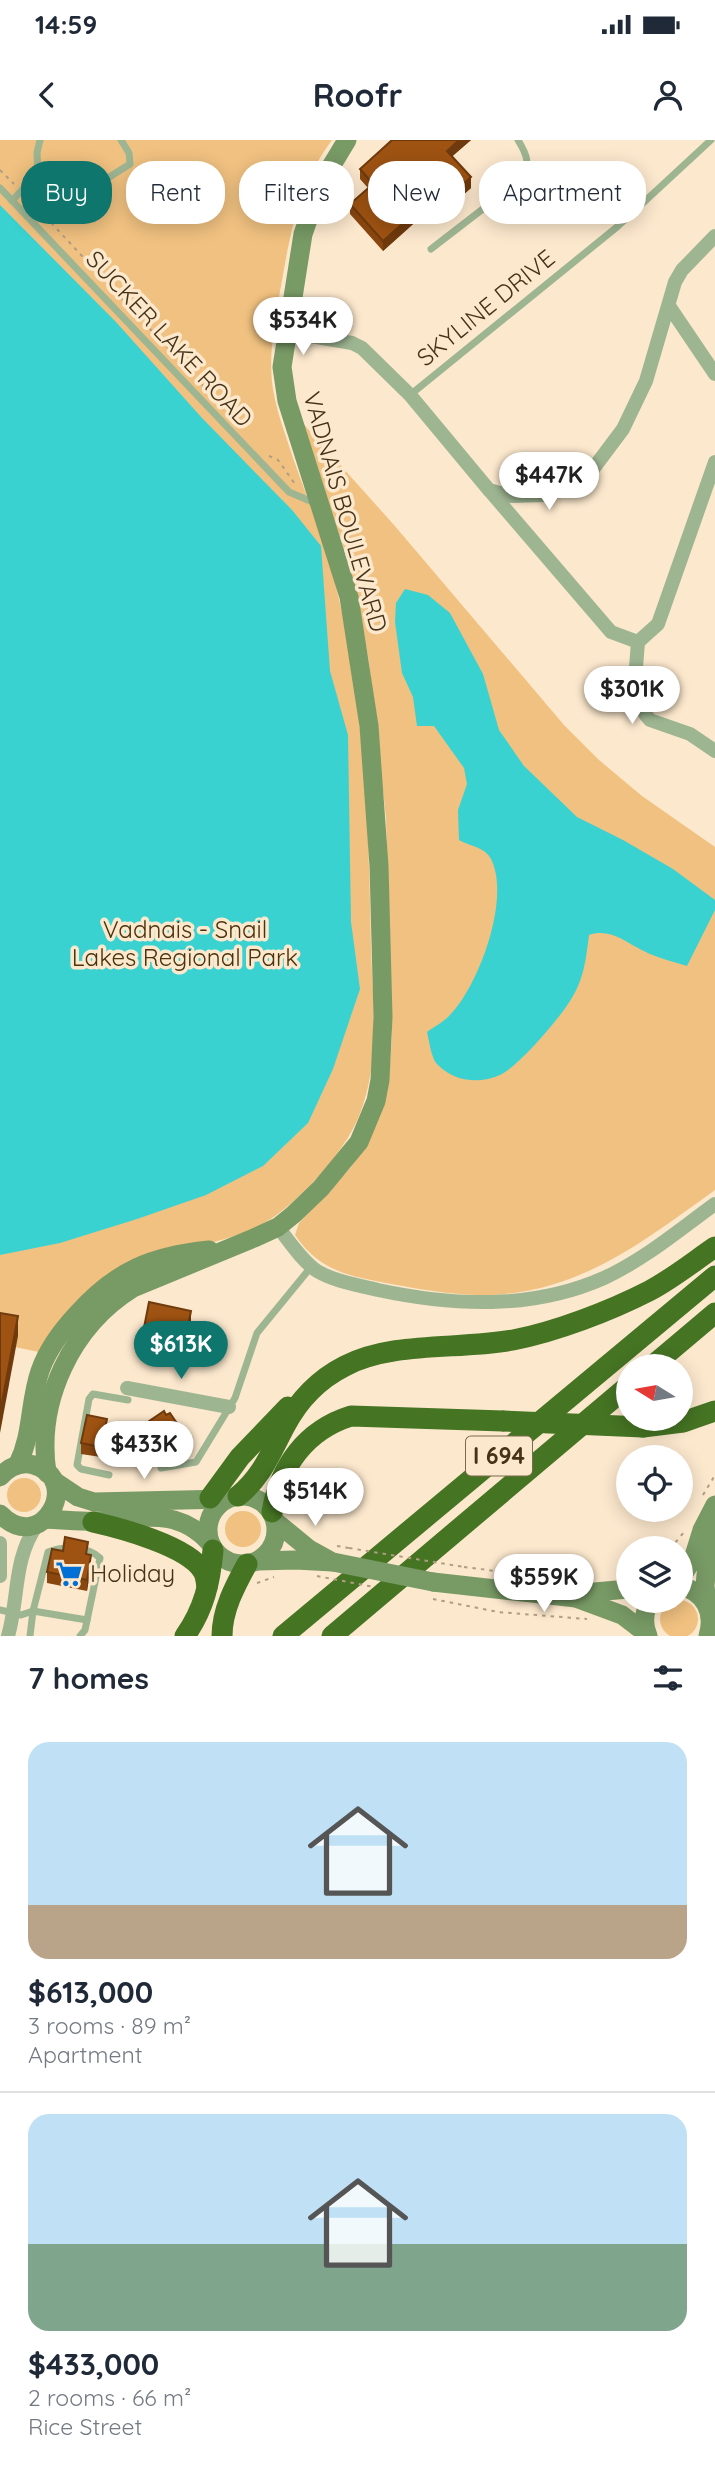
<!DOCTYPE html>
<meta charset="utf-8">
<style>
:root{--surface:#fff;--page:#f2f2f3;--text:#1f2937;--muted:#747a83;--line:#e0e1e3;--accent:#0f766e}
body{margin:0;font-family:Quicksand,sans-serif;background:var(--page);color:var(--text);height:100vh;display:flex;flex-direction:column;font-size:26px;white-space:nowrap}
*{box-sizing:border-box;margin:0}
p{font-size:23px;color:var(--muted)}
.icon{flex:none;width:38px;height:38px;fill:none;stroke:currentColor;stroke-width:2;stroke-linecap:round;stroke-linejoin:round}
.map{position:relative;height:1496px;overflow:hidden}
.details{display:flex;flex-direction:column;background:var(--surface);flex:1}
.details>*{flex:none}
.top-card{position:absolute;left:21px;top:21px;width:674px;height:63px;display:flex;gap:14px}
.needle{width:46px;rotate:281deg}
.fabs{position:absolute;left:616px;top:1214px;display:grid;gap:14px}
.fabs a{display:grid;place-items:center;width:77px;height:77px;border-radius:50%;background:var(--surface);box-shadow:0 4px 18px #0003;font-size:35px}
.price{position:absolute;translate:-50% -60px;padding:0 16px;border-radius:24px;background:#fff;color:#222;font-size:23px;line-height:46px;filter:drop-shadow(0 2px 4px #0008)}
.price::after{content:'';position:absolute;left:50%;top:42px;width:21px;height:16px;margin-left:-10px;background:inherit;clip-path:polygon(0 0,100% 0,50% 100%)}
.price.selected{background:var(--accent);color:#fff}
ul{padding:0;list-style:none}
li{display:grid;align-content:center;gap:14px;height:371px;padding:0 28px}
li+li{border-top:2px solid var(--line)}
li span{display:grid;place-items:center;height:217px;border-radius:21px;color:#555}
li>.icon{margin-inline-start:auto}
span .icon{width:126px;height:126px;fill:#fffc;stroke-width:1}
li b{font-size:30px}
h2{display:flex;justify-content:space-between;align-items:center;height:84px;padding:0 28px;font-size:30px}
.pill{padding:0 24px;border-radius:28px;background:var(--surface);box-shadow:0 4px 18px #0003;font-size:24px;line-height:63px}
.pill.selected{background:var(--accent);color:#fff}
.status{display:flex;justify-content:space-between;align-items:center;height:49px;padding:0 35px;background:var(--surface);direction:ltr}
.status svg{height:19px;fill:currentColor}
header{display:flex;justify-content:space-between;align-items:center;height:91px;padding:0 28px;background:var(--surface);font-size:32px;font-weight:700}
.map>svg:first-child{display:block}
.green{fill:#f0c180}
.water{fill:#39d2d1}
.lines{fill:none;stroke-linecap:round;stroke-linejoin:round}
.path{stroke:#b19d82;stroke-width:2;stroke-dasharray:3.5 5;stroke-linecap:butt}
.lane{stroke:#9eb592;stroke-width:7}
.street{stroke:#9eb592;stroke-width:14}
.secondary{stroke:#789a65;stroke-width:19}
.highway{stroke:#457423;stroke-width:21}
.path-bridge{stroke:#b19d82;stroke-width:2;stroke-dasharray:3.5 5;stroke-linecap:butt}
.secondary-bridge{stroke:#789a65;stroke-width:19}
.highway-bridge{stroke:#457423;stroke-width:21}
.wall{fill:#89470f}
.shaded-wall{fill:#6f3a0d}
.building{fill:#9f5312;stroke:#6f3a0d;stroke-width:2}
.labels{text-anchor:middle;stroke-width:7;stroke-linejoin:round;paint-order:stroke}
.shield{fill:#fce8cd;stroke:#7d694d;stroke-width:2}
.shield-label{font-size:23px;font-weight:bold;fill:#463216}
.street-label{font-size:24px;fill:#463216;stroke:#fce8cd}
.park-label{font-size:24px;fill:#49320d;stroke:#fce8cd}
.poi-label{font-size:24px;fill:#463216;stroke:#fce8cd;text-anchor:start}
</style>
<div class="status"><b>14:59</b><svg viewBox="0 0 49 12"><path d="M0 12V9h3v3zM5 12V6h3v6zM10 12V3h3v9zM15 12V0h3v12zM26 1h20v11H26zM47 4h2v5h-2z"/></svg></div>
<header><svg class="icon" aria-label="back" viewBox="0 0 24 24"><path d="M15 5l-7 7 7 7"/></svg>Roofr<svg class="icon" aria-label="person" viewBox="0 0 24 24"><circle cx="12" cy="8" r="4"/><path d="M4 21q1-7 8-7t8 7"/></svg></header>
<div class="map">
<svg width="715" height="1496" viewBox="0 0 715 1496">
<rect width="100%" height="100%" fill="#fce8cd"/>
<g class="green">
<path d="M0 0H332C299 44 290 94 281 146 275 178 269 210 272 242 275 268 285 293 293 318 309 363 327 408 338 455 365 569 369 693 371 809 373 863 380 925 359 976 344 1014 295 1067 259 1086 245 1093 229 1098 214 1102L39 1212 0 1204Z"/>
<path d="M300 280 394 385 564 585 599 620 642 656 715 707V1050C640 1104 574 1157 476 1155 447 1154 419 1149 391 1144 350 1136 320 1132 295 1095L299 1083 351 1027 371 996 381 973 389 940 392 896 386 678 369 522 350 426Z"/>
<circle cx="24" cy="1355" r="17"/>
<circle cx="243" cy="1389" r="18"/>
<circle cx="679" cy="1479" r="19"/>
</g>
<g class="water">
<polygon points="0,65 116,182 202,278 292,370 321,406 330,531 348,595 351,782 360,849 333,929 308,983 263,1026 206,1055 137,1079 60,1103 0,1115"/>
<path d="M405 449 428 455 450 473 483 534 499 590 524 626 577 677 623 700 673 729 715 760V770L687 826C675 822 662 819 650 814 630 806 612 787 589 795 586 819 584 840 570 861 558 880 519 926 500 935 478 945 452 941 436 923 431 916 429 900 427 892 434 887 443 882 449 876 479 846 511 758 491 719 485 707 469 706 459 700L458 670 467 644 464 628 434 586H417L413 557 402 533 395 482 396 463Z"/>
</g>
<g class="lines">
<g class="path">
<polyline points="0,30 14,44"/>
<polyline points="28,58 220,264"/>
<polyline points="269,316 278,320 295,344"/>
<polyline points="703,1355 715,1335"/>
<polyline points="337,1406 349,1408"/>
<polyline points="670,1409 685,1391"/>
<polyline points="464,1427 551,1438 585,1438"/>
<polyline points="257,1443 274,1437"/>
<polyline points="433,1459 498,1472 587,1479"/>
</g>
<g class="lane">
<polyline points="38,32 62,47 84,53 130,24 129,13 121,0"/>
<polyline points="0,48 289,352 315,363"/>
<polyline points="12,61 38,32 37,13 40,0"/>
<path d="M431 109 523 38C530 22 527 15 518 0"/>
<polyline points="410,255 617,87 711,0"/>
<polyline points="161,1328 196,1322 235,1258 257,1193 311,1127"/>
<polyline points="109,1335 81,1329 77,1325 89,1259 93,1254 128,1260"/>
<polyline points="0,1470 21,1475 33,1471 87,1480"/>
<path d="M30 1496 33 1471 48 1412C63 1406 88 1406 100 1418L85 1490 80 1496"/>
</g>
<g class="street">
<polyline points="669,166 715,234"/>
<polyline points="287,192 352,203 362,208 410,255 489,350 511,356 546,355 563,349 590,333 623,289 646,241 675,142 682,130 715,96"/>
<polyline points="490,351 611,492 638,502 658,484 715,322"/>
<polyline points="638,502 635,540 645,574 650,580 690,594 715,611"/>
<path d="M278 1087C289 1101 302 1121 317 1131 336 1142 358 1145 378 1150 453 1166 532 1170 604 1138 645 1119 679 1090 715 1064"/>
<polyline points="127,1248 229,1267"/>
<polyline points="0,1403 0,1436"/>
<path d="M8 1496C19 1458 13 1419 37 1385"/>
</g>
<g class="secondary">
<path d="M18 1324C33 1293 29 1263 40 1231 48 1208 62 1190 78 1173 117 1130 152 1116 209 1110"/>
<path d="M47 1333C36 1260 72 1186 133 1148L254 1098 278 1087 294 1074 321 1048 359 1002 376 961 380 940 383 877 379 726 369 586 349 457 287 261 282 227 303 94 321 43 347 0"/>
<path d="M0 1337C9 1327 20 1321 34 1325 83 1339 42 1417 0 1374"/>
<polyline points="54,1341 78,1357 94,1362 227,1359"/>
<circle cx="242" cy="1390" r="34"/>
<path d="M46 1379C62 1380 79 1382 96 1381 139 1379 176 1366 209 1402"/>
<polyline points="276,1382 309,1409 329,1420"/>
<polyline points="258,1421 295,1420 333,1422"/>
<polyline points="681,1438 693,1419 702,1390 715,1365"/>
<polyline points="433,1442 576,1458 622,1475 647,1494"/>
<path d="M681 1446C705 1452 715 1473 708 1496"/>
<polyline points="576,1458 595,1452 628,1449"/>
<polyline points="707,1462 705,1446 710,1390 708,1381"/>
<path d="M648 1496C643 1484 643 1473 650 1461"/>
</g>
<g class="highway">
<polyline points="651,1227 715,1173"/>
<polyline points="643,1287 683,1282 715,1271"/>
<path d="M238 1356C262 1337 271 1312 285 1286 298 1261 319 1239 345 1226 393 1201 459 1210 513 1200 555 1192 610 1171 649 1151 672 1139 693 1122 715 1107"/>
<polyline points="210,1358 240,1317 288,1267"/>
<path d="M272 1372C280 1326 306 1290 351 1276L503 1281"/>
<path d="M93 1382C120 1388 188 1406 203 1431 206 1436 206 1441 207 1447"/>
<path d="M185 1496C204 1469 210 1443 213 1410"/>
<path d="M222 1496C222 1470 235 1446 247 1424"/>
<polyline points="283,1496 715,1136"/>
<polyline points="332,1496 628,1246"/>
</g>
<g class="path-bridge">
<polyline points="349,1408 464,1427"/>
<polyline points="317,1436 374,1447"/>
</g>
<polyline class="secondary-bridge" points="333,1422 433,1442"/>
<polyline class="highway-bridge" points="503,1281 643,1287"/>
</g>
<g class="wall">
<polygon points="392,0 471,0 452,16 471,48 448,68 441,59 383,111 350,74 350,64 368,48 360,39 360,29"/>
<polygon points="191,1181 185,1212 143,1204 143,1193"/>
<polygon points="142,1286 180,1298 150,1319 140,1304 140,1293 142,1292"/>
<polygon points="107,1289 101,1317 81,1314 81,1303"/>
<polygon points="63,1411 88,1415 91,1425 87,1451 47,1443 47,1432"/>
</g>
<g class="shaded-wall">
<polygon points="459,0 471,0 447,21 447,11"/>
<polygon points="471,37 471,48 448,68 448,58"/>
<polygon points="441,49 441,59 383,111 383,101"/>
<polygon points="191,1171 191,1181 185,1212 185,1201"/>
<polygon points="18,1176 18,1196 0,1293 0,1273"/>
<polygon points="107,1279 107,1289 101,1317 101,1307"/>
<polygon points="180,1288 180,1298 150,1319 150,1308"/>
<polygon points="91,1415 91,1425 87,1451 87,1440"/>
</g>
<g class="building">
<polygon points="392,0 459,0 447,11 471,37 448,58 441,49 383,101 350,64 373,44 360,29"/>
<polygon points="149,1162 191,1171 185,1201 143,1193"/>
<polygon points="0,1173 18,1176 0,1273"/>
<polygon points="164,1271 166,1275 170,1273 180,1288 150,1308 140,1293 145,1290 142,1286"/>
<polygon points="87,1275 107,1279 101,1307 81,1303"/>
<polygon points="65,1397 88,1402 86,1414 91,1415 87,1440 47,1432 52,1409 63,1411"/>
</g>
<defs>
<g id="supermarket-bare" transform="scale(2.1)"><path d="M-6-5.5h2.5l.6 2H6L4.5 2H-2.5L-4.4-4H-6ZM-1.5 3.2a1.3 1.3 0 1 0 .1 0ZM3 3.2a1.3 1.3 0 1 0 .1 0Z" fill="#0070d7" stroke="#fce8cd" stroke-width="2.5" paint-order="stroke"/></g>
</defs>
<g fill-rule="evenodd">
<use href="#supermarket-bare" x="69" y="1434"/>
</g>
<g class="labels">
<rect class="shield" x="466" y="1296.5" width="66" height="39" rx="5"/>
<g class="shield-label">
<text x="499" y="1324">I 694</text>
</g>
<g class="street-label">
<text transform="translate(486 168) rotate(-39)" y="8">SKYLINE DRIVE</text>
<text transform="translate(169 199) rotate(47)" y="8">SUCKER LAKE ROAD</text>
<text transform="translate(345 372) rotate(74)" y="8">VADNAIS BOULEVARD</text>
</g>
<g class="park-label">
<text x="185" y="798">Vadnais - Snail<tspan x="185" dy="28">Lakes Regional Park</tspan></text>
</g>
<g class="poi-label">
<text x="90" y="1442">Holiday</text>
</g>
</g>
</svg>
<div class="fabs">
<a><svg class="needle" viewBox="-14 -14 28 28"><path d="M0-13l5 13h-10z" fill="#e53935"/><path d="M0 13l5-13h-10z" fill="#747a83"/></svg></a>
<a><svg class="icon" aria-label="locate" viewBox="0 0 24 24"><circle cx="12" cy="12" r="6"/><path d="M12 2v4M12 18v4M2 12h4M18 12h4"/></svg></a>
<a><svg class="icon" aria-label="layers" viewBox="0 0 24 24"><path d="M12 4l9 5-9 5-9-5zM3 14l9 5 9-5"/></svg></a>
</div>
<b class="price" style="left:303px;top:217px">$534K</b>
<b class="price" style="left:549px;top:372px">$447K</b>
<b class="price" style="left:632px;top:586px">$301K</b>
<b class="price selected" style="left:181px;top:1241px">$613K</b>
<b class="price" style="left:144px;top:1341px">$433K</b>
<b class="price" style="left:315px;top:1388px">$514K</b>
<b class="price" style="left:544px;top:1474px">$559K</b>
<div class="top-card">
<a class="pill selected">Buy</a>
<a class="pill">Rent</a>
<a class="pill">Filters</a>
<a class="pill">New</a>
<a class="pill">Apartment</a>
</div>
</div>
<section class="details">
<h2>7 homes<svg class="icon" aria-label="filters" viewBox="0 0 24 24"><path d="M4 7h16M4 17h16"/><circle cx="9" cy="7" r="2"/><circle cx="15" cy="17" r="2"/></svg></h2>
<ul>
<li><span style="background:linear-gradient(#bfe0f5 75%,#b9a48a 0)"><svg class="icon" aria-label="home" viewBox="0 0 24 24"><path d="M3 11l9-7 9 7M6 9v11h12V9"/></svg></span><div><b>$613,000</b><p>3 rooms · 89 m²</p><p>Apartment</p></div></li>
<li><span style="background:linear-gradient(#bfe0f5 60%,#7fa58c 0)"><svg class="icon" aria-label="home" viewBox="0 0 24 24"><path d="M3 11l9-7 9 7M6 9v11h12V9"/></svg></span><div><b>$433,000</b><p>2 rooms · 66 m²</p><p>Rice Street</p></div></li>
</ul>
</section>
